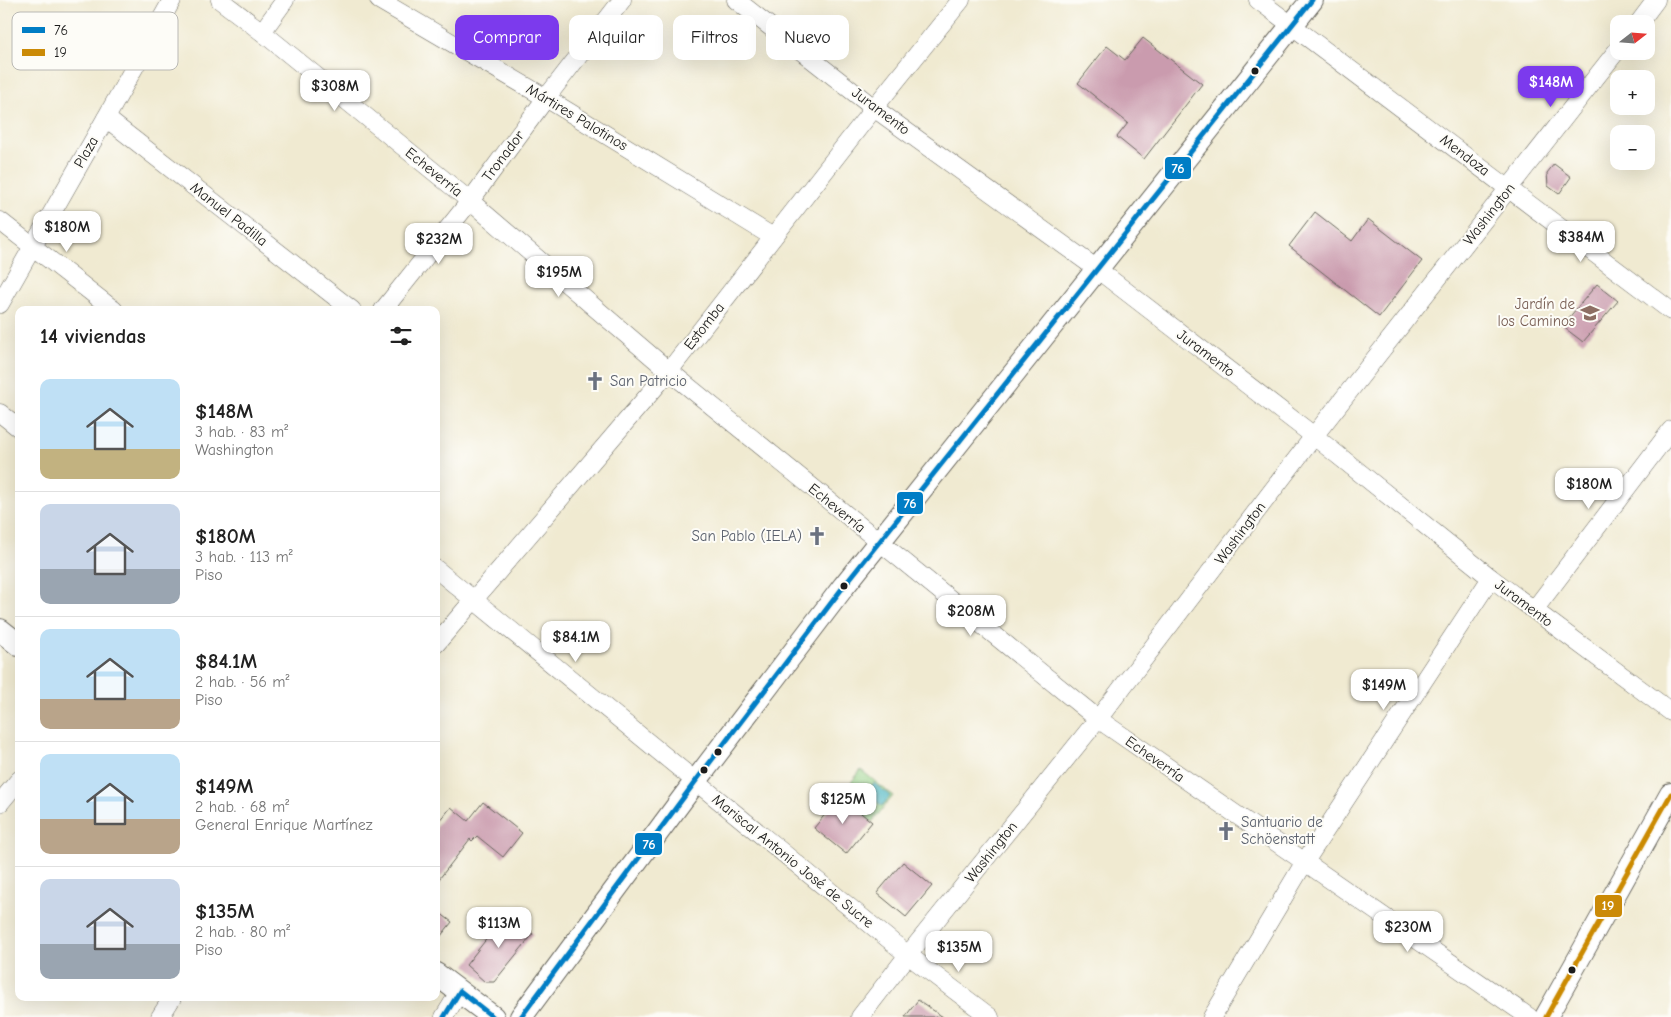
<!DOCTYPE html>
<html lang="es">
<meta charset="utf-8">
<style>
:root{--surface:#fff;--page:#f2f2f2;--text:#222;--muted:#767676;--line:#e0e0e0;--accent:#7c3aed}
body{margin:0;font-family:"Comic Neue",sans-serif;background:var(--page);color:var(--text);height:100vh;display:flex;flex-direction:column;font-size:19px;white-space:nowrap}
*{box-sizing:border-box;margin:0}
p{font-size:16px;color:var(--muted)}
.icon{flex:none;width:28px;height:28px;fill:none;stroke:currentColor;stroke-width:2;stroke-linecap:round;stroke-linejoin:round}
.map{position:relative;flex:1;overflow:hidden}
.sheet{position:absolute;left:15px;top:306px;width:425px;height:695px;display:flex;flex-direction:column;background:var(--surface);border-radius:10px;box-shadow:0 5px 20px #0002}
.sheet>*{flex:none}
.guide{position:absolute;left:455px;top:15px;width:475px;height:45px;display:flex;gap:10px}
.needle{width:32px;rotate:73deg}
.fabs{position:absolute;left:1610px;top:15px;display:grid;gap:10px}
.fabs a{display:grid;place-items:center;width:45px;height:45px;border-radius:10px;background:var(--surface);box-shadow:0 5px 20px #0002;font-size:25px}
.price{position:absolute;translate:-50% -42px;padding:0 11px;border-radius:10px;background:#fff;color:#222;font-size:16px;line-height:32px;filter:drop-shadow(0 1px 2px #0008)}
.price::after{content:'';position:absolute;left:50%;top:30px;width:15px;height:11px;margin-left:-8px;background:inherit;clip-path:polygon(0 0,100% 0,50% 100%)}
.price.current{background:var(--accent);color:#fff}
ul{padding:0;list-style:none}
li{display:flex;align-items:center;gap:15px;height:125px;padding:0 25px}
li+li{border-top:1px solid var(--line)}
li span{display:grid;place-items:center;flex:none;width:140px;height:100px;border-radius:10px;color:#555}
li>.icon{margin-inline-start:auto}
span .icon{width:60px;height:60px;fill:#fffc;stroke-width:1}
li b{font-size:21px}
h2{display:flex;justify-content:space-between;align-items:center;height:60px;padding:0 25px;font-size:21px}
.pill{padding:0 18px;border-radius:10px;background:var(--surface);box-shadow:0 5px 20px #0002;font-size:18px;line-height:45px}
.pill.current{background:var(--accent);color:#fff}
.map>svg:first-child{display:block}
.green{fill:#93d085;stroke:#587650}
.water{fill:#48b6c3;stroke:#326970}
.building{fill:#ca9bae}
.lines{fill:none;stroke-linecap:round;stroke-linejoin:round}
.minor-casing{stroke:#66645b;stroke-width:19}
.tertiary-casing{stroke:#66645b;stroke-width:24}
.minor{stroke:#fff;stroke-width:18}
.tertiary{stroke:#fff;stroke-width:22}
.bus-1-casing{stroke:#fdfcf7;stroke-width:9}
.bus-2-casing{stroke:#fdfcf7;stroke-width:9}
.bus-1{stroke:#007dc5;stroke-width:5}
.bus-2{stroke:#cb8a06;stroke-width:5}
.bus-dot{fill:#1c1c1c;stroke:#fdfcf7;stroke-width:2}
.labels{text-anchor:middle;stroke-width:4;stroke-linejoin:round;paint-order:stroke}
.street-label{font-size:15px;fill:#1c1c1c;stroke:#fdfcf7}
.education-label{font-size:15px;fill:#785e54;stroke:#fdfcf7;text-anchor:end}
.worship-label{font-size:15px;fill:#5b616d;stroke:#fdfcf7;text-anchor:start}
.key{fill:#fdfcf7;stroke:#bab9b5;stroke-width:1}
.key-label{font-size:14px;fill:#1c1c1c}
.line-badge{stroke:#fdfcf7;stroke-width:2}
.badge-label{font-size:14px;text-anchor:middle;font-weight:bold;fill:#fff}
</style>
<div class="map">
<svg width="1671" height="1017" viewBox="0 0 1671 1017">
<rect width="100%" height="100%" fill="#fdfcf7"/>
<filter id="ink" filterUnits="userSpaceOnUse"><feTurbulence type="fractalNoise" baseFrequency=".02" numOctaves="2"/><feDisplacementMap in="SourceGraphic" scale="10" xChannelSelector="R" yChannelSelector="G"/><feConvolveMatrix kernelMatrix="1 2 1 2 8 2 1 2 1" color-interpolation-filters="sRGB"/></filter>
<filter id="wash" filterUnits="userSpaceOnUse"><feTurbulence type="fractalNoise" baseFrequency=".0096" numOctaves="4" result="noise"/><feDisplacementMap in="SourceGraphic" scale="20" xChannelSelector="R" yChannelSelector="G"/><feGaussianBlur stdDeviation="1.12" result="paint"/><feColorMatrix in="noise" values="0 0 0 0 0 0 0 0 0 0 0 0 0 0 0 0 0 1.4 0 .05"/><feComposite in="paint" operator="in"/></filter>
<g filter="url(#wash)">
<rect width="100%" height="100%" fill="#f0ead1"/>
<polygon class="green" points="861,770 893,796 872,822 840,796"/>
<polygon class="water" points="874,783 890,796 882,806 864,791 867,787 869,789"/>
<g id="blocks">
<g class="building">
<polygon points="1143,38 1202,84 1144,159 1117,137 1128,123 1078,83 1107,46 1125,60"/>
<polygon points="1554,164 1571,177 1559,194 1548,186 1547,173"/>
<polygon points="1315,212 1352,241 1368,219 1422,261 1379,317 1289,246"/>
<polygon points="1597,284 1618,301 1583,342 1562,326"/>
<polygon points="840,796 872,822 846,854 814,828"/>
<polygon points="483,802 522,833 503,857 477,836 472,841 470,839 436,883 436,826 451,807 468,821"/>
<polygon points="903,862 932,886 906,917 877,893"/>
<polygon points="436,910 452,922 436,942"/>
<polygon points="507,913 533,934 494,982 485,982 466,965"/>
<polygon points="918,1000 943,1017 905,1017"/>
</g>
</g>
</g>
<g filter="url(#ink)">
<use href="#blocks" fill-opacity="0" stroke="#66645b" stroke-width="1"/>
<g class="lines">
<g class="minor-casing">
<g id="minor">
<polyline points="220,0 262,32 470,201 669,371 1098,719 1529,1017"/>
<polyline points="379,0 546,98 773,237"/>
<polyline points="736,0 874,108 1097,269 1314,436 1491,578 1671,712"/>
<polyline points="1258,0 1671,311"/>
<polyline points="1638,24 1656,0"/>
<polyline points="262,32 285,0"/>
<polyline points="106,118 352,310"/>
<polyline points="0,221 114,310"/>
<polyline points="0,304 106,118 172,0"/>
<polyline points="383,310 470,201 546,98 622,0"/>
<polyline points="0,413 19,428"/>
<polyline points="436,569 908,955 990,1017"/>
<polyline points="1534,610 1671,430"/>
<polyline points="436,644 669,371 874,108 961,0"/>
<polyline points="0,803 19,780"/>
<polyline points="160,1017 172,998"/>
<polyline points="444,1017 460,991"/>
<polyline points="860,1017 908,955 1098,719 1314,436 1619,48"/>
<polyline points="1212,1017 1304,863 1491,578"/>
</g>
</g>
<g class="tertiary-casing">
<g id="tertiary">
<polyline points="0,630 19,645"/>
<polyline points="436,974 493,1017"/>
<polyline points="521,1017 695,782 844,586 1312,0"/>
<polyline points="1546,1017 1671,794"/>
</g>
</g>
<use href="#minor" class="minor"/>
<use href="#tertiary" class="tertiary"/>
<g class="bus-1-casing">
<g id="bus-1">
<polyline points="444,1017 460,991 493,1017"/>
<polyline points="521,1017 695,782 844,586 1312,0"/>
</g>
</g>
<g class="bus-2-casing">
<polyline id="bus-2" points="1546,1017 1671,794"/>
</g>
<use href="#bus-1" class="bus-1"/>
<use href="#bus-2" class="bus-2"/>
</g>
</g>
<defs>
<g id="school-bare" transform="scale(1.5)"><path d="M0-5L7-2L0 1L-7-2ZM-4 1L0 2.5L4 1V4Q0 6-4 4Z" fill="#8d6e63" stroke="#fdfcf7" stroke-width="2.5" paint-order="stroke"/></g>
<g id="church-bare" transform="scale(1.5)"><path d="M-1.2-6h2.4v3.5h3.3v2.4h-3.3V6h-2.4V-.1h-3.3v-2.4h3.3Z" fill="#6b7280" stroke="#fdfcf7" stroke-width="2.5" paint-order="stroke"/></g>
</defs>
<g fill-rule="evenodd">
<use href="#school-bare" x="1590" y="313"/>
<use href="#church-bare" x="595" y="381"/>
<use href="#church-bare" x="817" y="536"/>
<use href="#church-bare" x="1226" y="831"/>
</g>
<g class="bus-dot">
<circle cx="1255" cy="71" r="4.5"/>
<circle cx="844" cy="586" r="4.5"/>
<circle cx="718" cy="752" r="4.5"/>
<circle cx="704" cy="770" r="4.5"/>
<circle cx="1572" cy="970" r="4.5"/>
</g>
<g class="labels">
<g class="street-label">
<text transform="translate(881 111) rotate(37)" y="5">Juramento</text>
<text transform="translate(577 117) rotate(31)" y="5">Mártires Palotinos</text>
<text transform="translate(86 152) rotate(-60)" y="5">Plaza</text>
<text transform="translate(1465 155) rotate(37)" y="5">Mendoza</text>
<text transform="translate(503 156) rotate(-53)" y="5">Tronador</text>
<text transform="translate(434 172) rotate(39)" y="5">Echeverría</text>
<text transform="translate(229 214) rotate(38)" y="5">Manuel Padilla</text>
<text transform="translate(1489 214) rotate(-52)" y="5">Washington</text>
<text transform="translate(704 326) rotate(-52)" y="5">Estomba</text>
<text transform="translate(1206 353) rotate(37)" y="5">Juramento</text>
<text transform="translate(837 508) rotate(39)" y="5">Echeverría</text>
<text transform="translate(1240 533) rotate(-53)" y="5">Washington</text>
<text transform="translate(1524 603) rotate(37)" y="5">Juramento</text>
<text transform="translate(1155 759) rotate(35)" y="5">Echeverría</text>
<text transform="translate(991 852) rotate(-51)" y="5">Washington</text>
<text transform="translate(793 861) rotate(39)" y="5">Mariscal Antonio José de Sucre</text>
</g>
<g class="education-label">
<text x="1575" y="309">Jardín de<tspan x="1575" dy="17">los Caminos</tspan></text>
</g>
<g class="worship-label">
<text x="610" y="386">San Patricio</text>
<text x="802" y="541" text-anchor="end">San Pablo (IELA)</text>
<text x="1241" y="827">Santuario de<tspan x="1241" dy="17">Schöenstatt</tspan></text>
</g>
</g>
<rect x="12" y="12" width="166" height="58" rx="8" class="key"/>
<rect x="22" y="27" width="23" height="6" fill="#007dc5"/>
<rect x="22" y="49" width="23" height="7" fill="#cb8a06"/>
<g class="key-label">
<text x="54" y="35">76</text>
<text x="54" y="57">19</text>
</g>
<g class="line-badge">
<rect x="1164" y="156" width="28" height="24" rx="5" fill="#007dc5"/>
<rect x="896" y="491" width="28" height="24" rx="5" fill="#007dc5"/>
<rect x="634" y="832" width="29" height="24" rx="5" fill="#007dc5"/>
<rect x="1594" y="894" width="29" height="24" rx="5" fill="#cb8a06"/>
</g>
<g class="badge-label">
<text x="1178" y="173">76</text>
<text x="910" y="508">76</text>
<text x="649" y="849">76</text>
<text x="1608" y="910">19</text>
</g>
</svg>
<div class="fabs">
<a><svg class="needle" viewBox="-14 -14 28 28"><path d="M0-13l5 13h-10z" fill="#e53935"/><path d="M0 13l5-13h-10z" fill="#767676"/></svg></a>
<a>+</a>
<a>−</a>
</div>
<b class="price current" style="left:1551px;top:108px">$148M</b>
<b class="price" style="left:335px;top:112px">$308M</b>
<b class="price" style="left:67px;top:253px">$180M</b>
<b class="price" style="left:1581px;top:263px">$384M</b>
<b class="price" style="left:439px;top:265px">$232M</b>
<b class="price" style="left:559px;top:298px">$195M</b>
<b class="price" style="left:1589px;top:510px">$180M</b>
<b class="price" style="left:971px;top:637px">$208M</b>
<b class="price" style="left:576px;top:663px">$84.1M</b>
<b class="price" style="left:1384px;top:711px">$149M</b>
<b class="price" style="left:843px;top:825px">$125M</b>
<b class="price" style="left:499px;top:949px">$113M</b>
<b class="price" style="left:1408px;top:953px">$230M</b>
<b class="price" style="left:959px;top:973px">$135M</b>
<div class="guide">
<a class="pill current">Comprar</a>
<a class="pill">Alquilar</a>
<a class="pill">Filtros</a>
<a class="pill">Nuevo</a>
</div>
<section class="sheet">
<h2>14 viviendas<svg class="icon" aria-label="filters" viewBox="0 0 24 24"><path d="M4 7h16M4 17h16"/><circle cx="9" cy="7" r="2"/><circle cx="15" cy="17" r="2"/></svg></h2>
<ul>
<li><span style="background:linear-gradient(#bfe0f5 70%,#c2b280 0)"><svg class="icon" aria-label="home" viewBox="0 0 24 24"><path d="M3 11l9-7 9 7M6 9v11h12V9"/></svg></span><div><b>$148M</b><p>3 hab. · 83 m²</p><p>Washington</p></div></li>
<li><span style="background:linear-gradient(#c9d6e8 65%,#9aa5b1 0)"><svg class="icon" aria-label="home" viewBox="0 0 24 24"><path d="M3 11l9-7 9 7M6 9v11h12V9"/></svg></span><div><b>$180M</b><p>3 hab. · 113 m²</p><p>Piso</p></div></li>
<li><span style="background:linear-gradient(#bfe0f5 70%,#b9a48a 0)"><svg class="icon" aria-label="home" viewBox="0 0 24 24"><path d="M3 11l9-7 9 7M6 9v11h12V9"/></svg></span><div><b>$84.1M</b><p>2 hab. · 56 m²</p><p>Piso</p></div></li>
<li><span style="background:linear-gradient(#bfe0f5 65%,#b9a48a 0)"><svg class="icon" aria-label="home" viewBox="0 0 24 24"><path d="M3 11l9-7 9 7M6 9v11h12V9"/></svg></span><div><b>$149M</b><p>2 hab. · 68 m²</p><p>General Enrique Martínez</p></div></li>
<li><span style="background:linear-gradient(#c9d6e8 65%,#9aa5b1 0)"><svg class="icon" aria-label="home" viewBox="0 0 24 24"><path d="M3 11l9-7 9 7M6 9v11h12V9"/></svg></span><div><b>$135M</b><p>2 hab. · 80 m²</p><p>Piso</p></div></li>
</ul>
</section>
</div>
